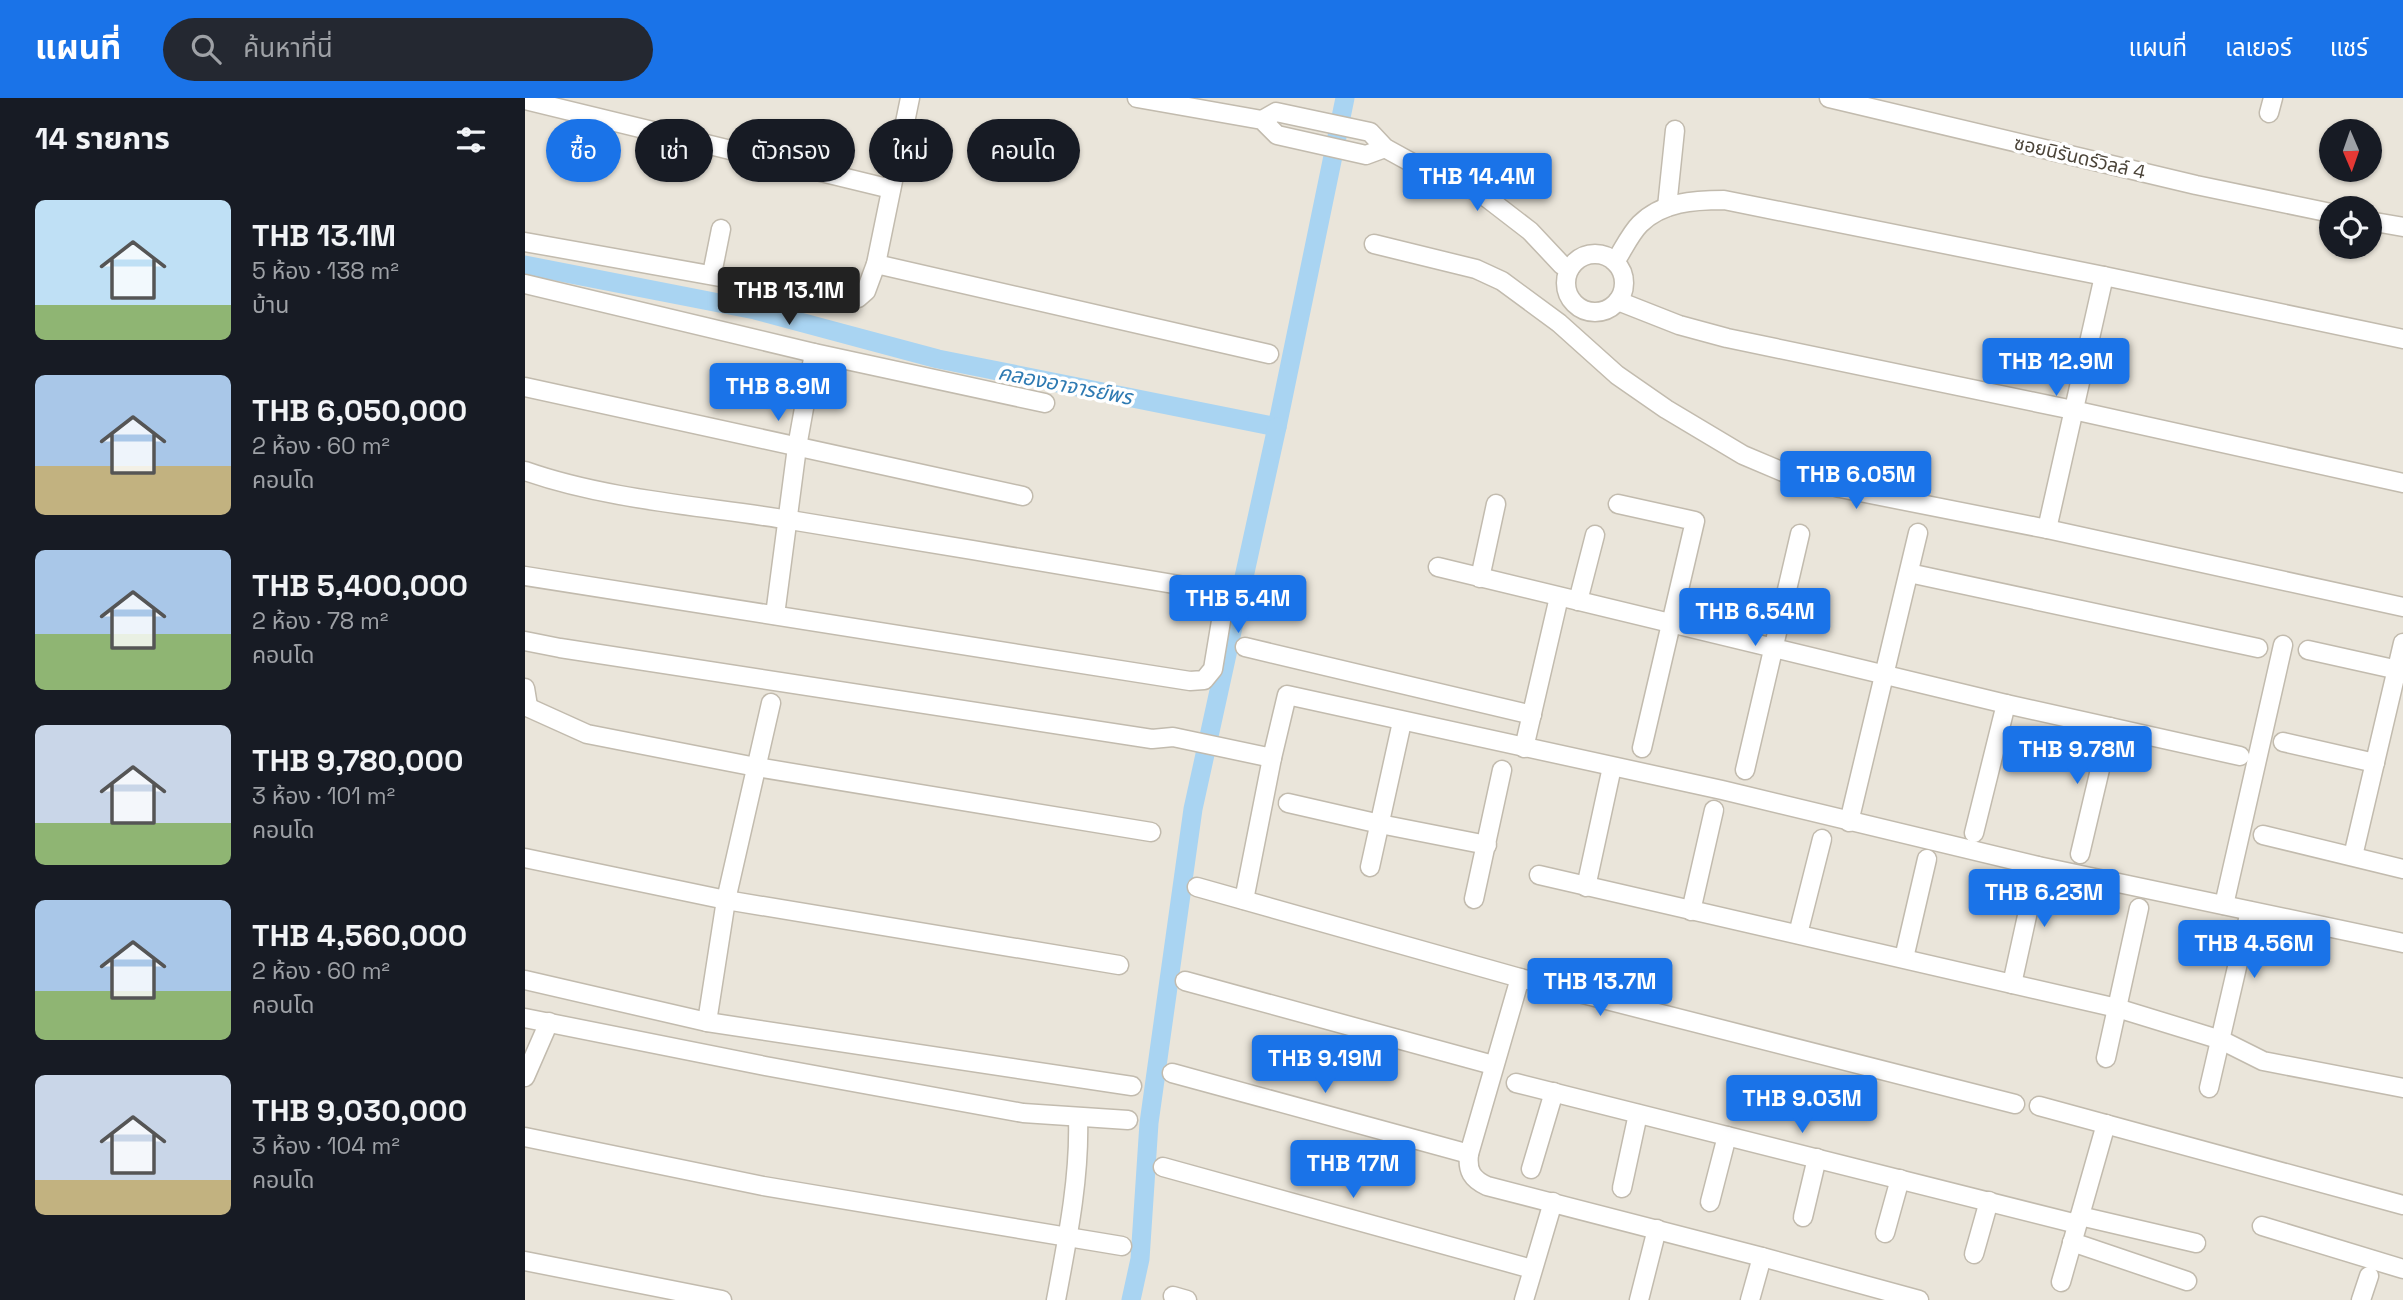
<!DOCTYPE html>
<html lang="th">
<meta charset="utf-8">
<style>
:root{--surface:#171b24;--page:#242831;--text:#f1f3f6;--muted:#9ea1a6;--accent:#1a73e8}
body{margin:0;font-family:"Space Grotesk","Noto Sans Thai",sans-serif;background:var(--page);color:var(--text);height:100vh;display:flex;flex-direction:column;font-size:26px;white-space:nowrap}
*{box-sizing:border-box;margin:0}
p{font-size:23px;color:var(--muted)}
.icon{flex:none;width:38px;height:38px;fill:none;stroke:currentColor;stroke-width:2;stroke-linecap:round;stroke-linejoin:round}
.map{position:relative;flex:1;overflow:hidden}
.details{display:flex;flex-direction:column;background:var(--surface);width:525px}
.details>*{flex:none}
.hud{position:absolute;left:21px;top:21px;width:665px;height:63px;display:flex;gap:14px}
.needle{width:46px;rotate:178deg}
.buttons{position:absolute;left:1794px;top:21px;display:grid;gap:14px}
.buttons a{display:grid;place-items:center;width:63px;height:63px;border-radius:50%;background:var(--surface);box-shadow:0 2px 5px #0004;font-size:35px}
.price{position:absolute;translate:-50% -60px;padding:0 16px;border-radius:7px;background:var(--accent);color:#fff;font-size:23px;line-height:46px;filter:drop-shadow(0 2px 4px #0008)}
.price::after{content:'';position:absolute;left:50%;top:42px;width:21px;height:16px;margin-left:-10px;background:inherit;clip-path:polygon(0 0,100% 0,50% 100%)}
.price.active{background:#222;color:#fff}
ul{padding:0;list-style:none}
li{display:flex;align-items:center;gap:21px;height:175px;padding:0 35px}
li span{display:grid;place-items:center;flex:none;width:196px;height:140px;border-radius:10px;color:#555}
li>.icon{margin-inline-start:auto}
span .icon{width:84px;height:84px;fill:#fffc;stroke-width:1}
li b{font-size:30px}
h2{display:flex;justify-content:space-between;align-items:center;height:84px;padding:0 35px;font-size:30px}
.tag{padding:0 24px;border-radius:32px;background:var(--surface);box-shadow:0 2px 5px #0004;font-size:24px;line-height:63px}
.tag.active{background:var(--accent);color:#fff}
header{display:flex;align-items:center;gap:42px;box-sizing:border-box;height:98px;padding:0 35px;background:var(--accent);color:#fff}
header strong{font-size:33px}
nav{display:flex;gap:38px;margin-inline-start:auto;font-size:24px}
.search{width:490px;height:63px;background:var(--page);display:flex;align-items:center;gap:18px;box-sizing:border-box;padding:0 24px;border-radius:38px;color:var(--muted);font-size:26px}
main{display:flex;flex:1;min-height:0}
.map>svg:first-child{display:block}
.residential{fill:#eae5da;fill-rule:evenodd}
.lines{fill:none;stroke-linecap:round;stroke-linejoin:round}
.canal{stroke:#a9d4f2;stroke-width:19}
.minor-casing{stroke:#c2bbae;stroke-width:21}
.minor{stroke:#fff;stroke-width:18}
.labels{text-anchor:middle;stroke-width:7;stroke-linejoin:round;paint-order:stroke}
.street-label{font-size:19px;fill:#4b4439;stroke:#fff}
.water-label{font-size:21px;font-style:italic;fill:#2e7ab2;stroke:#fff}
</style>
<header>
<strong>แผนที่</strong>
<div class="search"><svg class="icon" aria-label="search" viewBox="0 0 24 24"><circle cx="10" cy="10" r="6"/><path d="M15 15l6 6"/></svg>ค้นหาที่นี่</div>
<nav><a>แผนที่</a><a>เลเยอร์</a><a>แชร์</a></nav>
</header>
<main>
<section class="details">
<h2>14 รายการ<svg class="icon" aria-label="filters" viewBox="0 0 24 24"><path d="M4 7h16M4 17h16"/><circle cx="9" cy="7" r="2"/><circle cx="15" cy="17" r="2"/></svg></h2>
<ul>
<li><span style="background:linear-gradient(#bfe0f5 75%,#8fb573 0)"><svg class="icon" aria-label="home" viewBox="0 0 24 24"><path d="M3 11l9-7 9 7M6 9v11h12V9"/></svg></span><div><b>THB 13.1M</b><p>5 ห้อง · 138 m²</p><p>บ้าน</p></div></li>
<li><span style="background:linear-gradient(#a9c7e8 65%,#c2b280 0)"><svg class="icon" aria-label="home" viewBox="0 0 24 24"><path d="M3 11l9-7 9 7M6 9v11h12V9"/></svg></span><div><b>THB 6,050,000</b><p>2 ห้อง · 60 m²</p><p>คอนโด</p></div></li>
<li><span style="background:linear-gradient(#a9c7e8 60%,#8fb573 0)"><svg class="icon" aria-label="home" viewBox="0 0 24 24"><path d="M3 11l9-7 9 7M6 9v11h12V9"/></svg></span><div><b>THB 5,400,000</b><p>2 ห้อง · 78 m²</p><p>คอนโด</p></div></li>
<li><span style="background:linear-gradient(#c9d6e8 70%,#8fb573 0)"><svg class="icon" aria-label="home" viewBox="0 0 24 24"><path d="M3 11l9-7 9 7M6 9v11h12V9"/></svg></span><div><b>THB 9,780,000</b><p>3 ห้อง · 101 m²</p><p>คอนโด</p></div></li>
<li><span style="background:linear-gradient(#a9c7e8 65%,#8fb573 0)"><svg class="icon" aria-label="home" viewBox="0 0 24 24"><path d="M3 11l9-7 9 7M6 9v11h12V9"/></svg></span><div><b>THB 4,560,000</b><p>2 ห้อง · 60 m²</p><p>คอนโด</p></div></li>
<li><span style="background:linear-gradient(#c9d6e8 75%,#c2b280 0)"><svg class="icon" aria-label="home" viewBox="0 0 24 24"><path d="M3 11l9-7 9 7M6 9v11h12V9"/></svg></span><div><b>THB 9,030,000</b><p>3 ห้อง · 104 m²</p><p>คอนโด</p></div></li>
</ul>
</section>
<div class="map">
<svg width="1878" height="1202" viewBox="0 0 1878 1202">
<rect width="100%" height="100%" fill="#f6f3ec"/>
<path class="residential" d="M0 0H1878V1202H0ZM1806 33H1844V72H1806ZM1806 110H1844V149H1806Z"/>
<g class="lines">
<g class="canal">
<polyline points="0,167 230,212 413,261 752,329 820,0"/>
<polyline points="606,1202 615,1161 624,1025 668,711 752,329"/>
</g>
<g class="minor-casing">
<g id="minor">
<polyline points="612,0 737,22 752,37 841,57 860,50"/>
<polyline points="1304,0 1671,87 1806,115"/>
<polyline points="0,2 366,91"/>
<polyline points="1744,15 1748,0"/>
<polyline points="737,22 751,14 845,34 860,50 900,72 915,76 957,96 1005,133 1037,167 1045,170"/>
<polyline points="1142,109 1150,32"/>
<polyline points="1844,123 1878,129"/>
<polyline points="0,144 324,202 333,200 341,193 351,166 385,0"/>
<polyline points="849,146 951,171 977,183 1034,225 1092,277 1141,311 1218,357 1263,376 1315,390 1522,431 1878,509"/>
<circle cx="1070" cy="185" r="29"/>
<path d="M1090 164C1098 152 1105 136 1115 126 1137 104 1169 102 1199 102L1579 178 1878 241"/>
<polyline points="351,166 744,256"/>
<polyline points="187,176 196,131"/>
<polyline points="0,186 289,255 520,305"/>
<polyline points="1093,203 1154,227 1202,240 1548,312 1878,385"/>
<polyline points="0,289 498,398"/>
<path d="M0 373C82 402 179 408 265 422 403 444 540 468 678 491 690 494 697 499 698 511L688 571 679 582 665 583 0 478"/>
<polyline points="1093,406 1170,423 1117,650"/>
<polyline points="1522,431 1579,178"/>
<polyline points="913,469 1481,606 1715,658"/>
<polyline points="1384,475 1733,550"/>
<polyline points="955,480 971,406"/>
<polyline points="1053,503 1070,437"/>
<polyline points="250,517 272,349 289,255"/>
<polyline points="0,543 35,550 627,641 648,639 747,660 762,597 1197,692 1513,768 1878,845"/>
<polyline points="720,549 1007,617"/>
<polyline points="1783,552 1873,572"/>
<polyline points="0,590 3,608"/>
<polyline points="0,608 62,636 231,669 626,734"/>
<polyline points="1758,644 1850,665"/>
<polyline points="999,650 1034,499"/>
<polyline points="1220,672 1275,436"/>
<polyline points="763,705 855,726 962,747"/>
<polyline points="1324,724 1393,435"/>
<polyline points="1449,735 1481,606"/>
<polyline points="1738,737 1878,771"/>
<polyline points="1555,756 1585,629"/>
<polyline points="1828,758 1878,545"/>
<polyline points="0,760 201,802 594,867"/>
<polyline points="845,769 877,624"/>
<polyline points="1014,777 1592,910 1696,942 1738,963 1878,990"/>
<polyline points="672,789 995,880 1490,1006"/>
<polyline points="1061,789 1087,669"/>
<polyline points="949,801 977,672"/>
<polyline points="719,802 747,660"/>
<polyline points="1699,807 1758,547"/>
<polyline points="1166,813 1189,712"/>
<polyline points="1273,836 1297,741"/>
<polyline points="1379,860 1402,761"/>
<path d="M995 880 944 1056C942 1073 947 1081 962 1088L1237 1159 1394 1202"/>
<polyline points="0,882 182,924 607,988"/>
<polyline points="660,883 968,967"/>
<polyline points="1487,886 1513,768"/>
<polyline points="0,920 240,968 498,1015 603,1022"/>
<polyline points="182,924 201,802 246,605"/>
<polyline points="1581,960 1614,810"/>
<polyline points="647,975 944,1056"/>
<polyline points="0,979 24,924"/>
<polyline points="991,985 1552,1126"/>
<polyline points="1684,990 1725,813"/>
<polyline points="1514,1008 1878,1107"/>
<polyline points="0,1039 238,1088 597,1148"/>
<polyline points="638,1069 1007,1171"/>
<polyline points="1006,1071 1029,994"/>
<polyline points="1097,1090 1113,1016"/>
<polyline points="1185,1104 1202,1038"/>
<polyline points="1555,1118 1671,1145"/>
<polyline points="1278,1119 1292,1060"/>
<polyline points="1737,1128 1878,1171"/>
<polyline points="1360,1135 1375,1081"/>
<polyline points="1547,1144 1662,1183"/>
<polyline points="1449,1156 1464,1103"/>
<polyline points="0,1163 197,1202"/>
<polyline points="1536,1184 1581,1026"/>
<polyline points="648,1198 662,1202"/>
<path d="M531 1202C542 1143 555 1080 553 1020"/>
<polyline points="999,1202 1028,1104"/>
<polyline points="1114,1202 1132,1131"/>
<polyline points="1225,1202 1237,1159"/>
<polyline points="1836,1202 1844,1178"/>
</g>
</g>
<use href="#minor" class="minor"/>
</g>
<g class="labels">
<g class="street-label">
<text transform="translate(1555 59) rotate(13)" y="7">ซอยนิรันดร์วิลล์ 4</text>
</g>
<g class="water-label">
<text transform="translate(540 287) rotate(11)" y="7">คลองอาจารย์พร</text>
</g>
</g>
</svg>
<div class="buttons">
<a><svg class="needle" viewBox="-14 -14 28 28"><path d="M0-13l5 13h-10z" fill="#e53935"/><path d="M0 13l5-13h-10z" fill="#9ea1a6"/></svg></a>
<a><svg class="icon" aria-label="locate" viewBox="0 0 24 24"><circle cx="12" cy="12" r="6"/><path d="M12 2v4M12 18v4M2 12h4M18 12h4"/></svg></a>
</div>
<b class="price" style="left:952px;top:115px">THB 14.4M</b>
<b class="price active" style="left:264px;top:229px">THB 13.1M</b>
<b class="price" style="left:1531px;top:300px">THB 12.9M</b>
<b class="price" style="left:253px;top:325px">THB 8.9M</b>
<b class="price" style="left:1331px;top:413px">THB 6.05M</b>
<b class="price" style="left:713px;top:537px">THB 5.4M</b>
<b class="price" style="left:1230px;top:550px">THB 6.54M</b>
<b class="price" style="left:1552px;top:688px">THB 9.78M</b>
<b class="price" style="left:1519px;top:831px">THB 6.23M</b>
<b class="price" style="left:1729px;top:882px">THB 4.56M</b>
<b class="price" style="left:1075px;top:920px">THB 13.7M</b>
<b class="price" style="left:800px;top:997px">THB 9.19M</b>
<b class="price" style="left:1277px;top:1037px">THB 9.03M</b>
<b class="price" style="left:828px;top:1102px">THB 17M</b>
<div class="hud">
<a class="tag active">ซื้อ</a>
<a class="tag">เช่า</a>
<a class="tag">ตัวกรอง</a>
<a class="tag">ใหม่</a>
<a class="tag">คอนโด</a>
</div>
</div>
</main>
